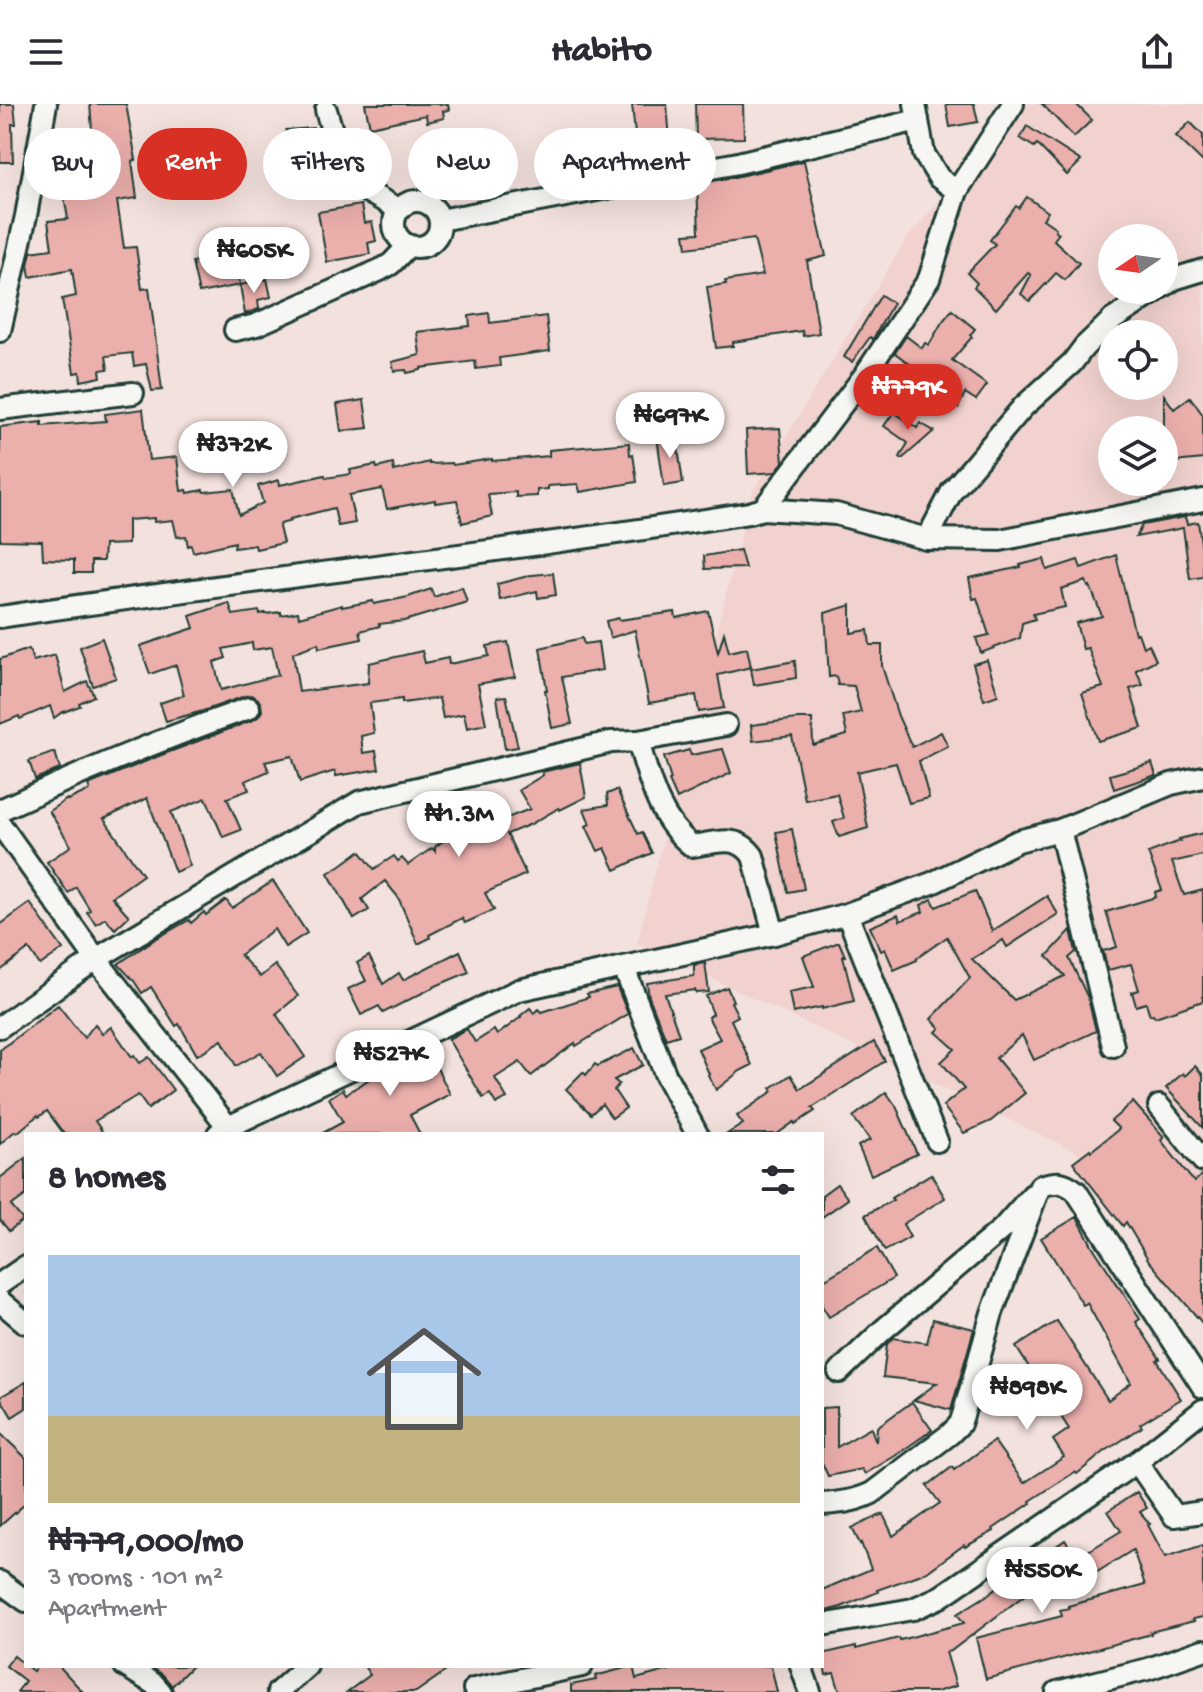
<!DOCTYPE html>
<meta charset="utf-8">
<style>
:root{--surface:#fff;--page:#f2f2f3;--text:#2b2b33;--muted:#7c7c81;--line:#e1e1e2;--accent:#d93025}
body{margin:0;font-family:"Gochi Hand",sans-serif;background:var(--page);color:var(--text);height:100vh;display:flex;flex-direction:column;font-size:30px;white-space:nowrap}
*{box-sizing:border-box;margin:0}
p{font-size:26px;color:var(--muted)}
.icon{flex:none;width:44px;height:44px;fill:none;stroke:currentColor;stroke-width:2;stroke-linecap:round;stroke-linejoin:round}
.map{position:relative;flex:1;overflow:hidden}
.panel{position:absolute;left:24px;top:1028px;width:800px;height:536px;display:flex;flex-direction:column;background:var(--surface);border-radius:0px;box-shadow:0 8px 32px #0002}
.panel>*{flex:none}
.top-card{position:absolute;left:24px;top:24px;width:800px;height:72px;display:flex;gap:16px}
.needle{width:52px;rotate:257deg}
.fabs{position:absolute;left:1098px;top:120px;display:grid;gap:16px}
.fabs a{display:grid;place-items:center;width:80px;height:80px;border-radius:50%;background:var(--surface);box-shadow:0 8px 32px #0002;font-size:40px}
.price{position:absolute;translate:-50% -68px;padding:0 18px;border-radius:28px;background:#fff;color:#222;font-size:26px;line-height:52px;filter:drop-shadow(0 2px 4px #0008)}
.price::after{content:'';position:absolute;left:50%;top:48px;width:24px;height:18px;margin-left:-12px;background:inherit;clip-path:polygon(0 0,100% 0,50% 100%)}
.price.selected{background:var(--accent);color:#fff}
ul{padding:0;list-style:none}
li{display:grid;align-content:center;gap:16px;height:424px;padding:0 24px}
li+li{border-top:2px solid var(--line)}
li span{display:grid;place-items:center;height:248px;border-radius:0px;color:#555}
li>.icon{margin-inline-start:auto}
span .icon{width:144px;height:144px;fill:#fffc;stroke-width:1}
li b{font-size:34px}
h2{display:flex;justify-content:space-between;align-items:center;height:96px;padding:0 24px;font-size:34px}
.pill{padding:0 28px;border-radius:36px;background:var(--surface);box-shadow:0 8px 32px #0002;font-size:28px;line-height:72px}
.pill.selected{background:var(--accent);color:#fff}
header{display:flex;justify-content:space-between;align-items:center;height:104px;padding:0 24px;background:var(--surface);font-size:36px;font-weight:700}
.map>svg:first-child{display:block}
.built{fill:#f1d2ce;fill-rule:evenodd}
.building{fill:#ebafac;stroke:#1f3d34;stroke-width:2;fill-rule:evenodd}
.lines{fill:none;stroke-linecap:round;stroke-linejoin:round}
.minor-casing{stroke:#1f3d34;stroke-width:26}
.minor{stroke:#f6f6f2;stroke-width:20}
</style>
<header><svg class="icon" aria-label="menu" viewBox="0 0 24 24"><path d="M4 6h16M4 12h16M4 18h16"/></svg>Habito<svg class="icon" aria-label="share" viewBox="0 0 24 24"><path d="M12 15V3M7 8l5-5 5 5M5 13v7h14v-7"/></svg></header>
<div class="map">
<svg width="1203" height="1588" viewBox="0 0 1203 1588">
<rect width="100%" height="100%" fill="#f3e1dd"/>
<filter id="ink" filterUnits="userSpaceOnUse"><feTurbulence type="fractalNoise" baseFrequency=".0125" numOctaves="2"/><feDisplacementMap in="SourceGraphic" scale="16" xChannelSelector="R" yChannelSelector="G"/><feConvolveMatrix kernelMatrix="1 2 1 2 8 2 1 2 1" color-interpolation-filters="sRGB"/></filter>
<g filter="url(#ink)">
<path class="built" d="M1024 0H1203V1108L637 839 752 389 905 137ZM1112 134H1164V186H1112ZM1112 230H1164V282H1112ZM1112 326H1164V378H1112Z"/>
<g class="building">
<polygon points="0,0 14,0 16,20 12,20 13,58 0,58"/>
<polygon points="90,0 126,0 136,56 132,57 137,94 117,97 124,144 136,143 142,185 149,184 162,286 152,287 146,260 134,262 132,249 106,252 108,265 100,266 101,273 81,277 80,268 74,269 62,195 76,192 72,165 30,173 28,161 31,148 52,145 48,117 68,115 62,81 64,80 64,76 65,75 58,31 92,26"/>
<polygon points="365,0 448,0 449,6 443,7 444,14 427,18 426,11 370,23"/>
<polygon points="632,0 667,0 671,48 637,51"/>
<polygon points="695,0 743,0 744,34 696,35"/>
<polygon points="946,0 974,0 978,18 950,23"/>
<polygon points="1042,0 1076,0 1092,16 1074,33"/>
<polygon points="1190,18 1203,31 1203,58 1176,32"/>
<polygon points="1027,22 1042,32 1081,57 1067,71 1037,40 1034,43 1020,34"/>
<polygon points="313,24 316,52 288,54 286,26"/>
<polygon points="804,57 826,152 807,157 819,229 803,232 802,227 733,238 733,242 716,244 707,183 726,180 725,177 763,171 754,135 687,144 685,130 699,129 697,80 740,72"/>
<polygon points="1027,93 1048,108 1043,115 1056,124 1055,126 1059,129 1054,136 1079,159 1065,176 1056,169 1030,197 1021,190 1031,171 1028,169 996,205 974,183 977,179 967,169 995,140 990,136 1016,102 1019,104"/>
<polygon points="361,101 364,119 372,118 376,137 368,139 370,150 327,158 318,108"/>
<polygon points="233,149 240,181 199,189 192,158"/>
<polygon points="267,175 271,193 258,196 259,205 245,210 240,181"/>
<polygon points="881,191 893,199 873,235 870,233 852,258 844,253"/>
<polygon points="952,206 975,225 970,231 972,233 952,256 987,281 976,296 965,289 958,304 948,298 942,305 915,281 923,270 895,249 906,232 922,244 925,239 929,241 942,218"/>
<polygon points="489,209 490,219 546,212 550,247 499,254 500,262 476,265 475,257 421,264 421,266 407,269 406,266 394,267 392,258 420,251 417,228 470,222 469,212"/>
<polygon points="1164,291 1174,305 1190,293 1203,311 1203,355 1174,358 1164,346"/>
<polygon points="364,296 368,324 341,327 337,300"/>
<polygon points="143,305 149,356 177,353 181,387 187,386 188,389 203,386 204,388 233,385 239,411 263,399 258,382 279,376 280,381 325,371 326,374 351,370 350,366 376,361 377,364 393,360 394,367 429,358 429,360 452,359 453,361 492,355 492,357 549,352 549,346 629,339 630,351 633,350 637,378 580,388 578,380 548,382 548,385 537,386 537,392 516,393 516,388 488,390 492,412 462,419 457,396 435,399 435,396 387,405 382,385 349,391 355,419 338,422 334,404 290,415 291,417 280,420 279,423 283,439 256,445 255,441 234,444 235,438 193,448 191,441 188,442 186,432 177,433 173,416 154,418 154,414 128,416 128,440 104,441 103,457 91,457 91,469 74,469 74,456 43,455 42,437 0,436 0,323 42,318 42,322 106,317 105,310"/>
<polygon points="894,308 917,324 920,319 934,327 902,355 900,353 908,339 884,322"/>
<polygon points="780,324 783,358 775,368 748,370 746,326"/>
<polygon points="676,330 683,379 664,382 657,333"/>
<polygon points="1185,413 1187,420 1198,418 1203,453 1203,473 1190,475 1183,424 1136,433 1142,421"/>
<polygon points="740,446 745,464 705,465 704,452"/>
<polygon points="1116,451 1135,530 1138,529 1143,543 1149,540 1156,556 1136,566 1143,581 1130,585 1142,624 1098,637 1082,589 1103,583 1088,544 1083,545 1076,519 1102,512 1090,482 1088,483 1086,477 1061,485 1065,503 1033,510 1035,515 1022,519 1020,534 981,549 976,534 989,531 977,494 973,495 969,474 1021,463 1020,461 1044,455 1047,466 1078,456 1081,464"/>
<polygon points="553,469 556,491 538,494 537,487 500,496 497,480 532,471"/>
<path d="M462 483 467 498 404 517 379 520 380 522 360 527 362 535 319 544 318 539 293 549 299 588 368 579 369 559 422 547 425 559 448 554 449 560 489 552 487 542 508 538 515 573 478 580 486 620 467 624 464 610 443 614 439 594 402 599V595L370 599 374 629 361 632 363 649 376 647 379 665 336 672 335 667 300 678 292 652 265 658 269 667 245 677 249 686 227 694 241 726 223 733 206 694 171 708 190 762 175 768 147 694 104 715 143 771 112 793 129 812 115 825 105 814 96 820 87 808 90 806 76 783 68 789 47 758 71 742 49 707 67 695 68 696 90 686 88 681 159 652 253 616 258 613 262 607 261 600 258 595 252 591 245 592 203 607 166 617 160 599 184 591 176 561 150 570 140 542 194 524 190 512 229 499 233 511 259 507 260 510 265 509V510L281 508V511L298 508 299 513 342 501V503L373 497 374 500 408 493 431 485 434 493ZM252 539 253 546 272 543 278 571 221 586 214 558 226 554 223 545Z"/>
<polygon points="851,501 851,529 868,526 870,541 882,541 882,562 898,612 912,643 941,628 948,642 919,657 929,694 909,699 896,659 857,668 868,724 839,733 833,718 844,714 837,690 805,696 792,632 753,637 751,621 797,615 812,615 813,641 847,631 843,612 861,608 854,582 838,581 836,572 829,573 825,509"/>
<polygon points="708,507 718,549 724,529 729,548 747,544 751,563 718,571 724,604 699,608 696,591 649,599 635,526 610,534 606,517 619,514 619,516 675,508 676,514"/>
<polygon points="102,534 116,574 93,582 80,543"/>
<polygon points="582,534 584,540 598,538 602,566 562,573 572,620 552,624 545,586 547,586 540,544"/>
<polygon points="29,545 33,557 55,551 65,588 87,577 94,592 79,599 80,602 61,609 54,614 50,602 20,615 19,612 0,620 0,555"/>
<polygon points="987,556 998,591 984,596 973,560"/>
<polygon points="795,557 796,574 754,581 751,565"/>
<polygon points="506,592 518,643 505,645 497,593"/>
<polygon points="723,645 731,669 677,695 669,677 671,676 664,653 689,646 691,651"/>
<polygon points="55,648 60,665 35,675 29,657"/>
<polygon points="580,659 586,693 560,706 559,704 531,720 507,730 526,770 485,789 494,806 465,819 462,814 429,831 430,834 418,840 398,793 385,777 362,795 369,806 354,815 328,769 341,761 360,747 374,765 394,752 398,757 402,754 408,761 432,744 435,747 435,743 444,736 435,718 435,710 450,702 456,712 491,695 502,716 530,705 519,686 543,671 542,668"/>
<polygon points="1152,659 1156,671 1114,685 1110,671"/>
<polygon points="617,686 638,730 642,728 652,749 615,766 605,744 598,747 586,722 590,720 584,705 608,701 607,690"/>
<polygon points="792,725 804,785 788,788 776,728"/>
<polygon points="1203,729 1203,751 1172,758 1184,791 1203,786 1203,897 1155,913 1153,910 1150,911 1146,899 1136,902 1132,888 1139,886 1131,860 1108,866 1103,847 1117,843 1106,808 1156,793 1155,788 1162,786 1148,749 1180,737 1179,735"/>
<polygon points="273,777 307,829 285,843 274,825 240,851 260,873 275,861 298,892 276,910 305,953 277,972 261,948 236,962 222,936 197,951 179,920 176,922 151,883 142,889 134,877 118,860 152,837 189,816 191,819 204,808 206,811 226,796 232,804"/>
<polygon points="975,787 992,827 1047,792 1058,810 1007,843 1003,836 972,855 1014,896 1065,872 1047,852 1071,826 1076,848 1069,854 1088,894 1096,927 1034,956 1022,931 996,954 1025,989 991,1017 964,1029 943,1002 964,985 941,958 955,945 936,928 940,924 931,915 970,874 947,833 917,854 917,856 894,866 885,845 881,847 870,823 898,811 900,817 923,808 921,801 932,795 936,803"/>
<polygon points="30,799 63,845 40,861 29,845 0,867 0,821"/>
<polygon points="839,838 845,852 843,852 854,897 822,905 822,903 793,909 789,888 814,883 803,852"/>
<polygon points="460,847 469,868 438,881 383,909 379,902 361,911 348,885 366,877 357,859 369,852 383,880 399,869 403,876"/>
<polygon points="705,859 709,888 696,889 695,886 665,890 679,931 666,935 649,893 647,879 694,872 694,861"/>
<polygon points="617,883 628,910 576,942 575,939 531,972 520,958 495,974 507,994 496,1000 490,990 483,994 448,935 467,925 475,938 494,926 497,931 521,913 520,912 530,904 534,909 539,905 542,908 589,893 587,890"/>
<polygon points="727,883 733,897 731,898 738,912 731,916 752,961 740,967 716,986 708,971 709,970 698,945 720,935 708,913 713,910 706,892"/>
<polygon points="58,901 84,934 95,920 102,930 111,923 132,953 134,951 140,959 149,953 173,986 148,1005 138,991 95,1017 104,1030 64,1030 47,1007 39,1013 38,1011 17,1029 15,1027 0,1040 0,946"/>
<polygon points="874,938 885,957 812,1004 815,1007 795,1020 794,1018 777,1030 727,1030 743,1020 737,1012 773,987 771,984 791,971 800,985"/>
<polygon points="427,944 450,990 410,1011 420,1030 321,1030 343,1018 329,994 343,985 346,990 377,970 376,968 388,962 391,967 406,953"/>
<polygon points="634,944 643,961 614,976 619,980 614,986 626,1004 612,1014 602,1000 591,1010 566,985 583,968 586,971 595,960 598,962"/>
<polygon points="1195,962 1203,971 1203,1024 1166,984 1183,969 1185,972"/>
<polygon points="886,988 896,1002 917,1050 871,1071 858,1042 870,1036 853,1013"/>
<polygon points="1133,998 1164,1033 1161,1036 1194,1078 1203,1070 1203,1220 1149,1157 1126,1118 1123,1122 1073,1058 1090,1045 1091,1047 1119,1025 1111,1017"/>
<polygon points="26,1054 26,1091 11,1102 23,1116 9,1127 0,1116 0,1074"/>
<polygon points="931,1070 945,1094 903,1120 910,1133 885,1147 865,1111 893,1096 891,1094"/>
<polygon points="837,1080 848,1095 822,1113 822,1091"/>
<polygon points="1077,1113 1093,1143 1140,1215 1136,1218 1160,1255 1157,1256 1181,1295 1140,1320 1142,1323 1104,1348 1077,1370 1075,1368 1030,1397 1031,1399 993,1425 994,1427 965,1443 964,1441 927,1468 877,1486 878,1488 841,1503 822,1508 822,1486 871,1465 861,1439 860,1440 852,1424 883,1410 893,1432 940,1399 927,1382 952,1363 954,1366 994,1337 1024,1379 1064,1353 1053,1336 1069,1325 1016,1243 1057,1217 1108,1296 1131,1279 1087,1199 1083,1201 1041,1134"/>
<polygon points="877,1144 894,1174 829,1213 822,1202 822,1177"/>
<polygon points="933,1215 974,1225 951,1306 914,1296 937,1279 883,1273 887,1240 893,1234 927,1239"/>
<polygon points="26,1278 26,1304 12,1313 0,1293"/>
<polygon points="912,1298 932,1326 895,1352 865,1370 862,1365 828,1372 822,1359 822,1304 837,1303 837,1343 871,1324 876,1338 877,1323"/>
<polygon points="0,1329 26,1354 26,1399 0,1422"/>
<polygon points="1137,1388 1147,1404 1140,1408 1150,1420 1148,1421 1165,1453 1203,1441 1203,1513 1193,1515 1194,1517 1150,1528 1151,1530 986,1575 976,1534 1062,1512 1060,1506 1069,1504 1068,1502 1145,1481 1133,1446 1060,1491 1047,1474 951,1547 946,1548 956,1582 936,1588 840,1588 834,1569 826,1571 822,1550 856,1542 856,1545 899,1534 900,1536 964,1519 957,1510 986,1492 1027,1460 1028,1462 1065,1436 1077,1454 1121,1427 1108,1407"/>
<polygon points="14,1552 33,1567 37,1562 59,1562 83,1588 17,1588 25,1577 6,1562"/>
<polygon points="150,1562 192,1562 172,1582 163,1571"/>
<polygon points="364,1562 453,1562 416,1588 347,1588 370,1571"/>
<polygon points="633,1562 636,1575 684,1562 771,1562 777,1588 571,1588 571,1581 596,1576 595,1572"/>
</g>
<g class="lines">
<g class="minor-casing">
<g id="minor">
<polyline points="915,0 924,50 939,74 957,87 1013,0"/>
<polyline points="326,6 345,71 352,79 398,105"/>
<circle cx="417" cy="120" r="23"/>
<polyline points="440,116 738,59 918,16"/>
<polyline points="1164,182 1174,175 1203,166"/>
<polyline points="235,226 256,221 380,166 391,160 408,142"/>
<polyline points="0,227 26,112 46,0"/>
<polyline points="0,305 133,289"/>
<polyline points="763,405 864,272 929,175 957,87"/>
<polyline points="927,435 952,387 1023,303 1072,259 1084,243 1112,216 1158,186"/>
<path d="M0 513C249 476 500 449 749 409L763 405 836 410 927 435 1000 436 1203 396"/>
<polyline points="638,637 726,621"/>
<path d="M0 706C82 668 164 634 249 604"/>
<polyline points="0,720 96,855 228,1023"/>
<polyline points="1060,726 1113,942"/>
<polyline points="847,810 937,1037"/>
<polyline points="624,864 666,972 697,1030"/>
<path d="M0 923 96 855 359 698 611 638 638 637C649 675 659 716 692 742 716 739 737 729 753 752L774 830"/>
<polyline points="1159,1002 1203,1057"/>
<polyline points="218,1030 228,1023 519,886 774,830 847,810 932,779 1018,737 1060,726 1171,680 1203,673"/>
<polyline points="0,1180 26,1162"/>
<polyline points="0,1197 26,1219"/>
<polyline points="839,1268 883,1226 1002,1125 1032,1091"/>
<polyline points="1137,1358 1174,1412 1203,1408"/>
<path d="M822 1400C840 1399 856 1397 872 1389L950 1330 960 1320 964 1308 992 1209 1040 1082C1056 1078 1062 1076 1076 1087L1203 1283"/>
<polyline points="0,1478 26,1497"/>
<polyline points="822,1521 913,1505 940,1493 1137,1358 1203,1306"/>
<polyline points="125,1562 154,1580 161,1588"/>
<polyline points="801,1562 810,1588"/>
<polyline points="474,1585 582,1562"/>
<polyline points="278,1588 307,1562"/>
<polyline points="1057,1588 1148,1565 1203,1546"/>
</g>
</g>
<use href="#minor" class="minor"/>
</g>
</g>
</svg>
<div class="fabs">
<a><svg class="needle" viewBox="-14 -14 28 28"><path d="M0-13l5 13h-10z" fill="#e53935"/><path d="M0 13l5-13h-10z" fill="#7c7c81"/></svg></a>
<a><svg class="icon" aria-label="locate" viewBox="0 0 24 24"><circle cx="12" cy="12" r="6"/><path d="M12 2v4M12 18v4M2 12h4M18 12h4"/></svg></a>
<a><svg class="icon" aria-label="layers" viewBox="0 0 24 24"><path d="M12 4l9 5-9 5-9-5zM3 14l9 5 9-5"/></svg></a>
</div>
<b class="price" style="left:254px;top:191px">₦605K</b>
<b class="price selected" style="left:908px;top:328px">₦779K</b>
<b class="price" style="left:670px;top:356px">₦697K</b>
<b class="price" style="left:233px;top:385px">₦372K</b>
<b class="price" style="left:459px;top:755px">₦1.3M</b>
<b class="price" style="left:390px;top:994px">₦527K</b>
<b class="price" style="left:1027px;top:1328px">₦898K</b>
<b class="price" style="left:1042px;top:1511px">₦550K</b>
<div class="top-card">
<a class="pill">Buy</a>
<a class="pill selected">Rent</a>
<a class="pill">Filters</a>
<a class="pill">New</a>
<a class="pill">Apartment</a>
</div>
<section class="panel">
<h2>8 homes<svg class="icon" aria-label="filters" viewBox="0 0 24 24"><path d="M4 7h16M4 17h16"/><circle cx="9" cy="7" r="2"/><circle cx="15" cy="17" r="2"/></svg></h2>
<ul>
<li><span style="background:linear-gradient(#a9c7e8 65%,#c2b280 0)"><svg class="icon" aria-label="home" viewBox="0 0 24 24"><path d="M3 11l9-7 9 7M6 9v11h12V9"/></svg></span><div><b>₦779,000/mo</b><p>3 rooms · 101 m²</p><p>Apartment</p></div></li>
</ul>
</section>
</div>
